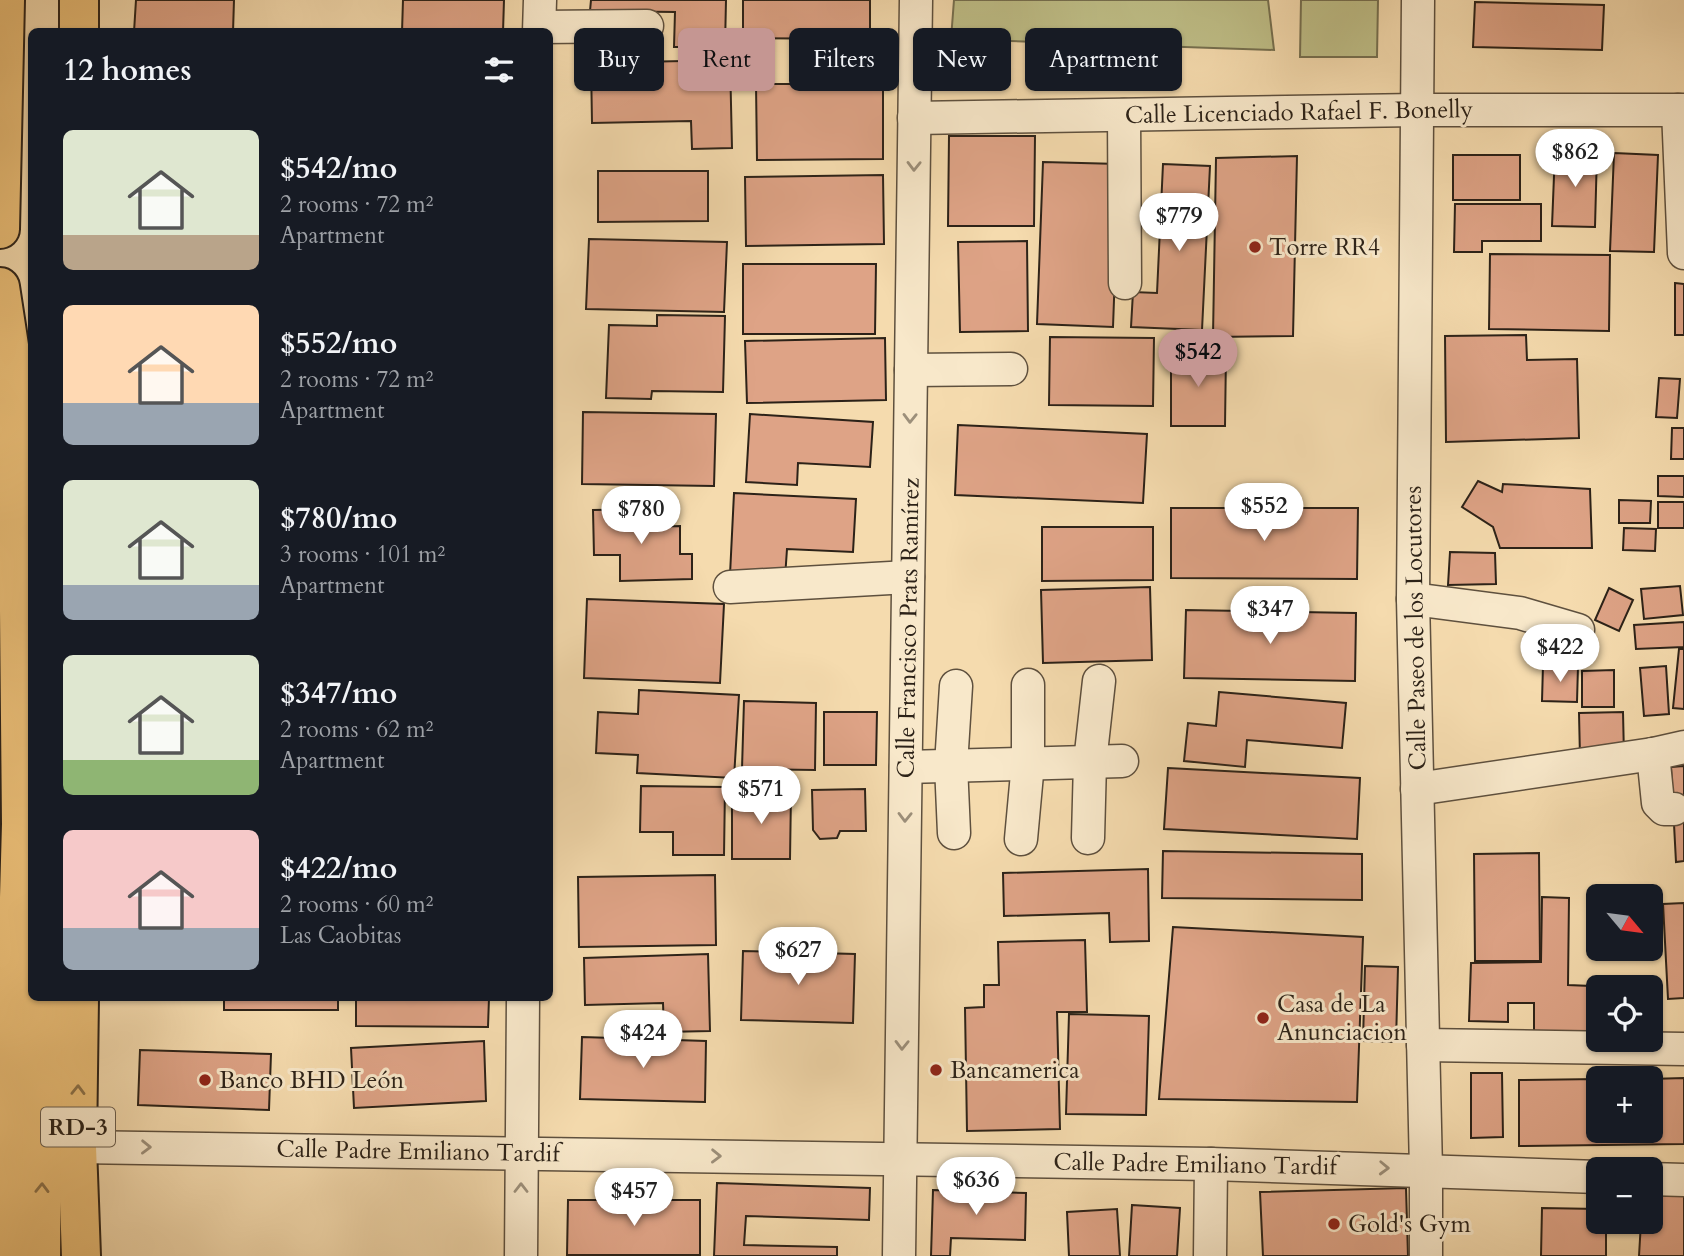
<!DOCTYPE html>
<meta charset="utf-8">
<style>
:root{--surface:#171b24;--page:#242831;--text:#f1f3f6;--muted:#9ea1a6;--accent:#c59692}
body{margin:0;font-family:Cardo,serif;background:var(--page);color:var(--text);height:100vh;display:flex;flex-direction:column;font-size:26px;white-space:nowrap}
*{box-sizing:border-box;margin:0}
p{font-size:23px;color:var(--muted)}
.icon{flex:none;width:38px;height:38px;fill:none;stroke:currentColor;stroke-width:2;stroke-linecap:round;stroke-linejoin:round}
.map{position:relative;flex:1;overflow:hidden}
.drawer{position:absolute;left:28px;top:28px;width:525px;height:973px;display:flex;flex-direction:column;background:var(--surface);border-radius:10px;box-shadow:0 2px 5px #0004}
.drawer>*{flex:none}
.hud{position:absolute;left:574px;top:28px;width:665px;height:63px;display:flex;gap:14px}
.needle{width:46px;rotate:119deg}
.fabs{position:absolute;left:1586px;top:884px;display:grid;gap:14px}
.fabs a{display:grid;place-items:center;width:77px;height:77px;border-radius:10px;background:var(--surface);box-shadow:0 2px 5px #0004;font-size:35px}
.price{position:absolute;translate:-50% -60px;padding:0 16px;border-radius:24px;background:#fff;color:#222;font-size:23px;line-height:46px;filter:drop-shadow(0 2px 4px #0008)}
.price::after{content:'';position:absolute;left:50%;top:42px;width:21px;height:16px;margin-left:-10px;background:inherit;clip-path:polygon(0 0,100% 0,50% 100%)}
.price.selected{background:var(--accent);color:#111}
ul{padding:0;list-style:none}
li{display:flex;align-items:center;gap:21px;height:175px;padding:0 35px}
li span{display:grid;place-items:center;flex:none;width:196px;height:140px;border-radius:10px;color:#555}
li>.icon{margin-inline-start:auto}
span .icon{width:84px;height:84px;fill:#fffc;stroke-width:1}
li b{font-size:30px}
h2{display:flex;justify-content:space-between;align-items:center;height:84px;padding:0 35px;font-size:30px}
.chip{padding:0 24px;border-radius:10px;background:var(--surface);box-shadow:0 2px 5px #0004;font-size:24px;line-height:63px}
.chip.selected{background:var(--accent);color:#111}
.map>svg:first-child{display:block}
.green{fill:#bfbf88;stroke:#767050;stroke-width:2}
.building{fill:#dea386;stroke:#2c2218;stroke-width:2}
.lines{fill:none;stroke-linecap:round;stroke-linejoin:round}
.minor-casing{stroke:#5e503e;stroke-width:35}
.major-casing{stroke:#2c2218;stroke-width:42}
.highway-casing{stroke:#2c2218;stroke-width:42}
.minor{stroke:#f8e8ca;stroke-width:32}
.major{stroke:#eabe77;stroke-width:38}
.highway{stroke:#eabe77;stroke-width:38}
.oneway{stroke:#9c8f7a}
.oneway2{stroke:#8b7048}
.poi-dot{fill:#8f2418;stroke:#f8e8ca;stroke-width:2.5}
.labels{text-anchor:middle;stroke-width:6;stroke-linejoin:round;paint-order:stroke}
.shield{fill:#f8e8ca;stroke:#695d4d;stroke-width:2}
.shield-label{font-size:23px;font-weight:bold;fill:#2c2218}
.street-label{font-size:24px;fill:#2c2218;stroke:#f8e8ca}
.poi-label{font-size:24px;fill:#2c2218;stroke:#f8e8ca;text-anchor:start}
</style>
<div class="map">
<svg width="1684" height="1256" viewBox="0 0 1684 1256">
<rect width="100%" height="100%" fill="#f5dbae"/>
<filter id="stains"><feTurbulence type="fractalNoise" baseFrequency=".00286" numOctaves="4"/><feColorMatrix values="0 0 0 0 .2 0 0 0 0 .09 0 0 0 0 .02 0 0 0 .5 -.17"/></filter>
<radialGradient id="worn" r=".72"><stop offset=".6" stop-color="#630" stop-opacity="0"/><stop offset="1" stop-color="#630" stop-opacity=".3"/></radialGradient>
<g class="green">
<polygon points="954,0 1268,0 1274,50 951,39"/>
<polygon points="1301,0 1378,0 1377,57 1300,57"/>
</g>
<g class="building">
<polygon points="136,0 234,0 233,32 134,32"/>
<polygon points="403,0 504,0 503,32 402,32"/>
<polygon points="591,0 726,0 725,47 674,47 675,12 590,11"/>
<polygon points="743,0 870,0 870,39 743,38"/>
<polygon points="1475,2 1604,5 1602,50 1473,47"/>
<polygon points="730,60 732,148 692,149 691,121 592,123 591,63"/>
<polygon points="756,84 883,84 883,159 757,160"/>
<polygon points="949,136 1035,136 1034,226 948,226"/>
<polygon points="1555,151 1597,152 1595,227 1552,226"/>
<polygon points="1614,153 1658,155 1654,252 1610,251"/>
<rect x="1453" y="155" width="67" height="45"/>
<polygon points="1297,156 1293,336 1213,337 1216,158"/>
<polygon points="1043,162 1119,164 1113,327 1037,324"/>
<polygon points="1163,164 1210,166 1202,330 1131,327 1133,292 1157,293"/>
<polygon points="598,171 708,171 708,221 598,222"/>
<polygon points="883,175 884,244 746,246 745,177"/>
<polygon points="1455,204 1541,204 1541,241 1482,241 1482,252 1454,252"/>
<polygon points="589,239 727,242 724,312 586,309"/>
<polygon points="1027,241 1028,331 960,332 958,242"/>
<polygon points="1490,254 1610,255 1609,331 1489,329"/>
<polygon points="743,264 876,264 875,334 743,334"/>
<polygon points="1675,283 1684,284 1684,335 1675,335"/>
<polygon points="657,315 725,316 723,392 652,391 651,399 606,398 609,325 657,326"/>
<polygon points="1526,335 1527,360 1577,359 1579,438 1446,442 1445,336"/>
<polygon points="1050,337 1154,338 1153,406 1049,405"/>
<polygon points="885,338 886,400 747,403 745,341"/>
<polygon points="1171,353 1226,353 1225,426 1171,426"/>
<polygon points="1659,378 1680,379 1677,418 1656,417"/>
<polygon points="583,412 716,414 714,486 582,484"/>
<polygon points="750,414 873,422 870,467 798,463 797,485 746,482"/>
<polygon points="958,425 1147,434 1143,503 955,495"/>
<polygon points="1672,428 1684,428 1684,459 1671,459"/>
<polygon points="1658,476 1684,476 1684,497 1658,496"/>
<polygon points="1478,481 1502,492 1503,484 1590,489 1592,548 1500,548 1493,527 1462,507"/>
<polygon points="734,493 856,499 853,552 787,549 785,578 730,575"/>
<polygon points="1619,500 1651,501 1650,523 1619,523"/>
<rect x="1658" y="502" width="26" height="26"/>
<polygon points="1171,508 1358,508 1357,579 1171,578"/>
<polygon points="648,509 648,527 680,526 680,554 692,554 692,579 620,581 620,555 594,555 593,510"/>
<polygon points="1042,527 1153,527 1153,580 1042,581"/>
<polygon points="1624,528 1656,529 1655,551 1623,550"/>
<polygon points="1450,552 1495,553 1496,584 1448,585"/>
<polygon points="1680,586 1683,615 1644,619 1641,589"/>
<polygon points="1150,587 1152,660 1043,663 1041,590"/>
<polygon points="1609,588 1633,600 1619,631 1595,620"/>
<polygon points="587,599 724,604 720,683 584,678"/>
<polygon points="1186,610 1356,613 1355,681 1184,678"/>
<polygon points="1684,622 1684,647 1636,649 1634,625"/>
<polygon points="1679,649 1684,649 1684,709 1673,708"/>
<polygon points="1543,665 1578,666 1577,702 1542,701"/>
<polygon points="1666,666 1669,714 1644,716 1640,668"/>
<polygon points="1614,670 1614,707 1582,707 1582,671"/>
<polygon points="639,690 739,695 734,778 637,773 638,755 596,753 598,712 638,714"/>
<polygon points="1219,692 1346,703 1342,748 1247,740 1245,767 1184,761 1188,723 1216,726"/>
<polygon points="744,701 816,703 815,770 742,769"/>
<polygon points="824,712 877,712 876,765 824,765"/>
<polygon points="1623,712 1624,756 1580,757 1579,713"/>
<polygon points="1684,766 1684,861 1676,862 1671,767"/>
<polygon points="1168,768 1360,778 1357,839 1164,829"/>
<polygon points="641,786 725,787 724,855 673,855 673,832 640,832"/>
<polygon points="865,789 866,831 840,831 837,838 820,839 813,830 812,790"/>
<polygon points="732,793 791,793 790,859 732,859"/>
<polygon points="1163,851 1362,854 1362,900 1162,898"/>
<polygon points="1539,853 1540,961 1475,961 1474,854"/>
<polygon points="1148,869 1149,941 1110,942 1109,913 1004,916 1003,873"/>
<polygon points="715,875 716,945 579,947 578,877"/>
<polygon points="1542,897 1569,898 1568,985 1591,986 1590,1033 1534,1032 1534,1003 1508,1003 1508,1022 1469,1021 1471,963 1541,962"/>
<polygon points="1684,903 1684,998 1668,999 1663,904"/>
<polygon points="1173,927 1363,937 1357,1102 1159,1099"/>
<polygon points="1085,940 1087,1012 1057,1012 1060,1129 967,1131 965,1008 984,1007 984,985 999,985 998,942"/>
<polygon points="743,951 855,954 853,1023 741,1020"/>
<polygon points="708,954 710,1031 664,1032 663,1003 585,1005 584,958"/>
<polygon points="1365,966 1398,967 1396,1042 1363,1041"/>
<rect x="224" y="998" width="114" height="12"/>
<polygon points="356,998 489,998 488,1027 356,1026"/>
<polygon points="1069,1014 1149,1016 1146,1115 1066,1114"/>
<polygon points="582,1037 706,1041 705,1102 580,1099"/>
<polygon points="484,1041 486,1101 354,1108 351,1048"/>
<polygon points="140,1050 271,1054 269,1110 138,1105"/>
<polygon points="1471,1073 1502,1073 1503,1137 1471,1138"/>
<polygon points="1684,1078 1684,1144 1519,1146 1519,1080 1598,1079 1598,1130 1650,1130 1650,1079"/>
<polygon points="717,1183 870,1188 869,1220 746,1216 744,1245 837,1247 837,1256 714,1256"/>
<polygon points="1650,1183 1684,1185 1684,1256 1639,1256 1641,1222 1650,1222"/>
<polygon points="1406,1188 1408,1256 1263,1256 1260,1192"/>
<polygon points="933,1190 1026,1193 1025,1240 951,1238 950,1256 931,1256"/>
<polygon points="568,1200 700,1200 700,1255 567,1255"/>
<polygon points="1132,1205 1180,1208 1177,1256 1129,1256"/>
<polygon points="1542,1208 1598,1209 1598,1222 1606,1222 1606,1256 1541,1256"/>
<polygon points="1117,1209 1120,1256 1069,1256 1067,1212"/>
</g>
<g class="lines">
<g class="minor-casing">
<g id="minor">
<polyline points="1418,0 1413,599 1426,1170 1426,1256"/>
<polyline points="540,27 647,26"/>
<polyline points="539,32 540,0"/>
<polyline points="1678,110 1684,253"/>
<polyline points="1124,115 1125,283"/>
<polyline points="914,118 1417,110 1684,110"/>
<polyline points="911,370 1011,369"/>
<polyline points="730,587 908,577"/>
<polyline points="1413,599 1520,613 1578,630"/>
<polyline points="1653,754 1658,803 1664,809 1674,809"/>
<polyline points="906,767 1122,761"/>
<polyline points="1417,789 1653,754 1684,747"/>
<polyline points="954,833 951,765 956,686"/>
<polyline points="1088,838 1090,762 1099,681"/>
<polyline points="1021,839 1028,763 1028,685"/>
<polyline points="1423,1045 1684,1049"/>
<polyline points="77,1147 1211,1164 1598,1177"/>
<polyline points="1650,1179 1684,1180"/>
<polyline points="521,1256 523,998"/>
<polyline points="899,1256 916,0"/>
<polyline points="1210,1256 1211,1164"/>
</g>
</g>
<g class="major-casing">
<polyline id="major" points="79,998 77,1147 81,1256"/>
</g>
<g class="highway-casing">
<g id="highway">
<polyline points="79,32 79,0"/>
<polyline points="0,229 5,0"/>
<polyline points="0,287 17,398 21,824 13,1119 13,1256"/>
<polyline points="41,1256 43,998"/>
</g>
</g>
<use href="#minor" class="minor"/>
<use href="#major" class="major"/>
<use href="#highway" class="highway"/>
</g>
<defs><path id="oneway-chevron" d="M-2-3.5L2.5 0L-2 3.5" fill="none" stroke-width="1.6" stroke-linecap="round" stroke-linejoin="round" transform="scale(1.75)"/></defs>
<g class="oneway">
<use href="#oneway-chevron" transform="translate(914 166) rotate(91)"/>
<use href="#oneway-chevron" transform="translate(910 418) rotate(91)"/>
<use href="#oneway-chevron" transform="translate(905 817) rotate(91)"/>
<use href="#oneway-chevron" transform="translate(902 1045) rotate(91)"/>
<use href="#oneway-chevron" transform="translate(146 1147) rotate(1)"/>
<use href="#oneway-chevron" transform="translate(716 1156) rotate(1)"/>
<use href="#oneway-chevron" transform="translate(1384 1168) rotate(2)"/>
<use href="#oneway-chevron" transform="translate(521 1188) rotate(-90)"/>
</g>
<g class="oneway2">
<use href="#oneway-chevron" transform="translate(78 1090) rotate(-89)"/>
<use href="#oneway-chevron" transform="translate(42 1188) rotate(-89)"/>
</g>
<g class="poi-dot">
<circle cx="1255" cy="247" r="7"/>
<circle cx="1263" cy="1018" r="7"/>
<circle cx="936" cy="1070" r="7"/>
<circle cx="205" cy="1080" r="7"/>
<circle cx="1334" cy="1224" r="7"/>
</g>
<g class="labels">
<rect class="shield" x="41" y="1107.5" width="74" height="39" rx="5"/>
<g class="shield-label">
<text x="78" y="1135">RD-3</text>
</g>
<g class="street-label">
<text transform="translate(1299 112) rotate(-1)" y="8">Calle Licenciado Rafael F. Bonelly</text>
<text transform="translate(908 628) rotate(-89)" y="8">Calle Francisco Prats Ramírez</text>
<text transform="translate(1415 628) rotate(-91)" y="8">Calle Paseo de los Locutores</text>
<text transform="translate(418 1151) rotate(1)" y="8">Calle Padre Emiliano Tardif</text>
<text transform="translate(1195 1164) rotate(1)" y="8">Calle Padre Emiliano Tardif</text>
</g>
<g class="poi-label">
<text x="1269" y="255">Torre RR4</text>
<text x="1277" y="1012">Casa de La<tspan x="1277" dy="28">Anunciacion</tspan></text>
<text x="950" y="1078">Bancamerica</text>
<text x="219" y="1088">Banco BHD León</text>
<text x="1348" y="1232">Gold's Gym</text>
</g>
</g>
<rect width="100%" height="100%" filter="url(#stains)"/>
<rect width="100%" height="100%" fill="url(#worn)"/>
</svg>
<div class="fabs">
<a><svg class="needle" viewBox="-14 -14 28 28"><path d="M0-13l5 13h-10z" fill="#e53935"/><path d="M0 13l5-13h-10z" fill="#9ea1a6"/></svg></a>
<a><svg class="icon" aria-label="locate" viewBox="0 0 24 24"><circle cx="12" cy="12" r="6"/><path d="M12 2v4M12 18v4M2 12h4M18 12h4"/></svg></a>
<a>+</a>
<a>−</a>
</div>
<b class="price" style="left:1575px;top:189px">$862</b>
<b class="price" style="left:1179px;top:253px">$779</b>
<b class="price selected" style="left:1198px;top:389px">$542</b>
<b class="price" style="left:1264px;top:543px">$552</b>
<b class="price" style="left:641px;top:546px">$780</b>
<b class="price" style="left:1270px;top:646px">$347</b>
<b class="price" style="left:1560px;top:684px">$422</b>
<b class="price" style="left:761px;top:826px">$571</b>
<b class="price" style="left:798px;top:987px">$627</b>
<b class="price" style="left:643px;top:1070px">$424</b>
<b class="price" style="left:976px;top:1217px">$636</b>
<b class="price" style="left:634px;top:1228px">$457</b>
<div class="hud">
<a class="chip">Buy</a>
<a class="chip selected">Rent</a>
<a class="chip">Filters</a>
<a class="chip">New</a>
<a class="chip">Apartment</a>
</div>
<section class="drawer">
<h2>12 homes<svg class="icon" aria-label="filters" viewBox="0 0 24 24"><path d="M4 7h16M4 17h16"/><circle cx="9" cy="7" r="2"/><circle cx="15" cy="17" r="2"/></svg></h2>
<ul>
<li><span style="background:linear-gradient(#dfe7d0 75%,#b9a48a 0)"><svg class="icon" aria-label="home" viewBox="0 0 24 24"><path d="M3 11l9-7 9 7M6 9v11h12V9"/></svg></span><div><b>$542/mo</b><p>2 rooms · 72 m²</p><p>Apartment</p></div></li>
<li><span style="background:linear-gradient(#ffd9b3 70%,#9aa5b1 0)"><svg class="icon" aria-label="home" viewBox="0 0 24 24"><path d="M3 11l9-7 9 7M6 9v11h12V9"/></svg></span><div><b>$552/mo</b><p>2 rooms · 72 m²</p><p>Apartment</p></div></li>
<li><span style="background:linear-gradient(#dfe7d0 75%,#9aa5b1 0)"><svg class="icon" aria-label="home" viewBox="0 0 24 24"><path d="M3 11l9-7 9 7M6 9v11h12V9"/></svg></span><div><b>$780/mo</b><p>3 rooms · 101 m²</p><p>Apartment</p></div></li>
<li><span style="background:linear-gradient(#dfe7d0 75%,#8fb573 0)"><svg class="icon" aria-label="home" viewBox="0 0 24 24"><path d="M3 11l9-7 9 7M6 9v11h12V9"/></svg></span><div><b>$347/mo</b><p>2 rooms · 62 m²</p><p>Apartment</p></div></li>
<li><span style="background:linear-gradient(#f6c9c9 70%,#9aa5b1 0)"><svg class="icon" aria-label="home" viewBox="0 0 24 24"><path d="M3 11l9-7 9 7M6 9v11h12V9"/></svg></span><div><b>$422/mo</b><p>2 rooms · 60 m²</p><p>Las Caobitas</p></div></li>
</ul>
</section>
</div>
